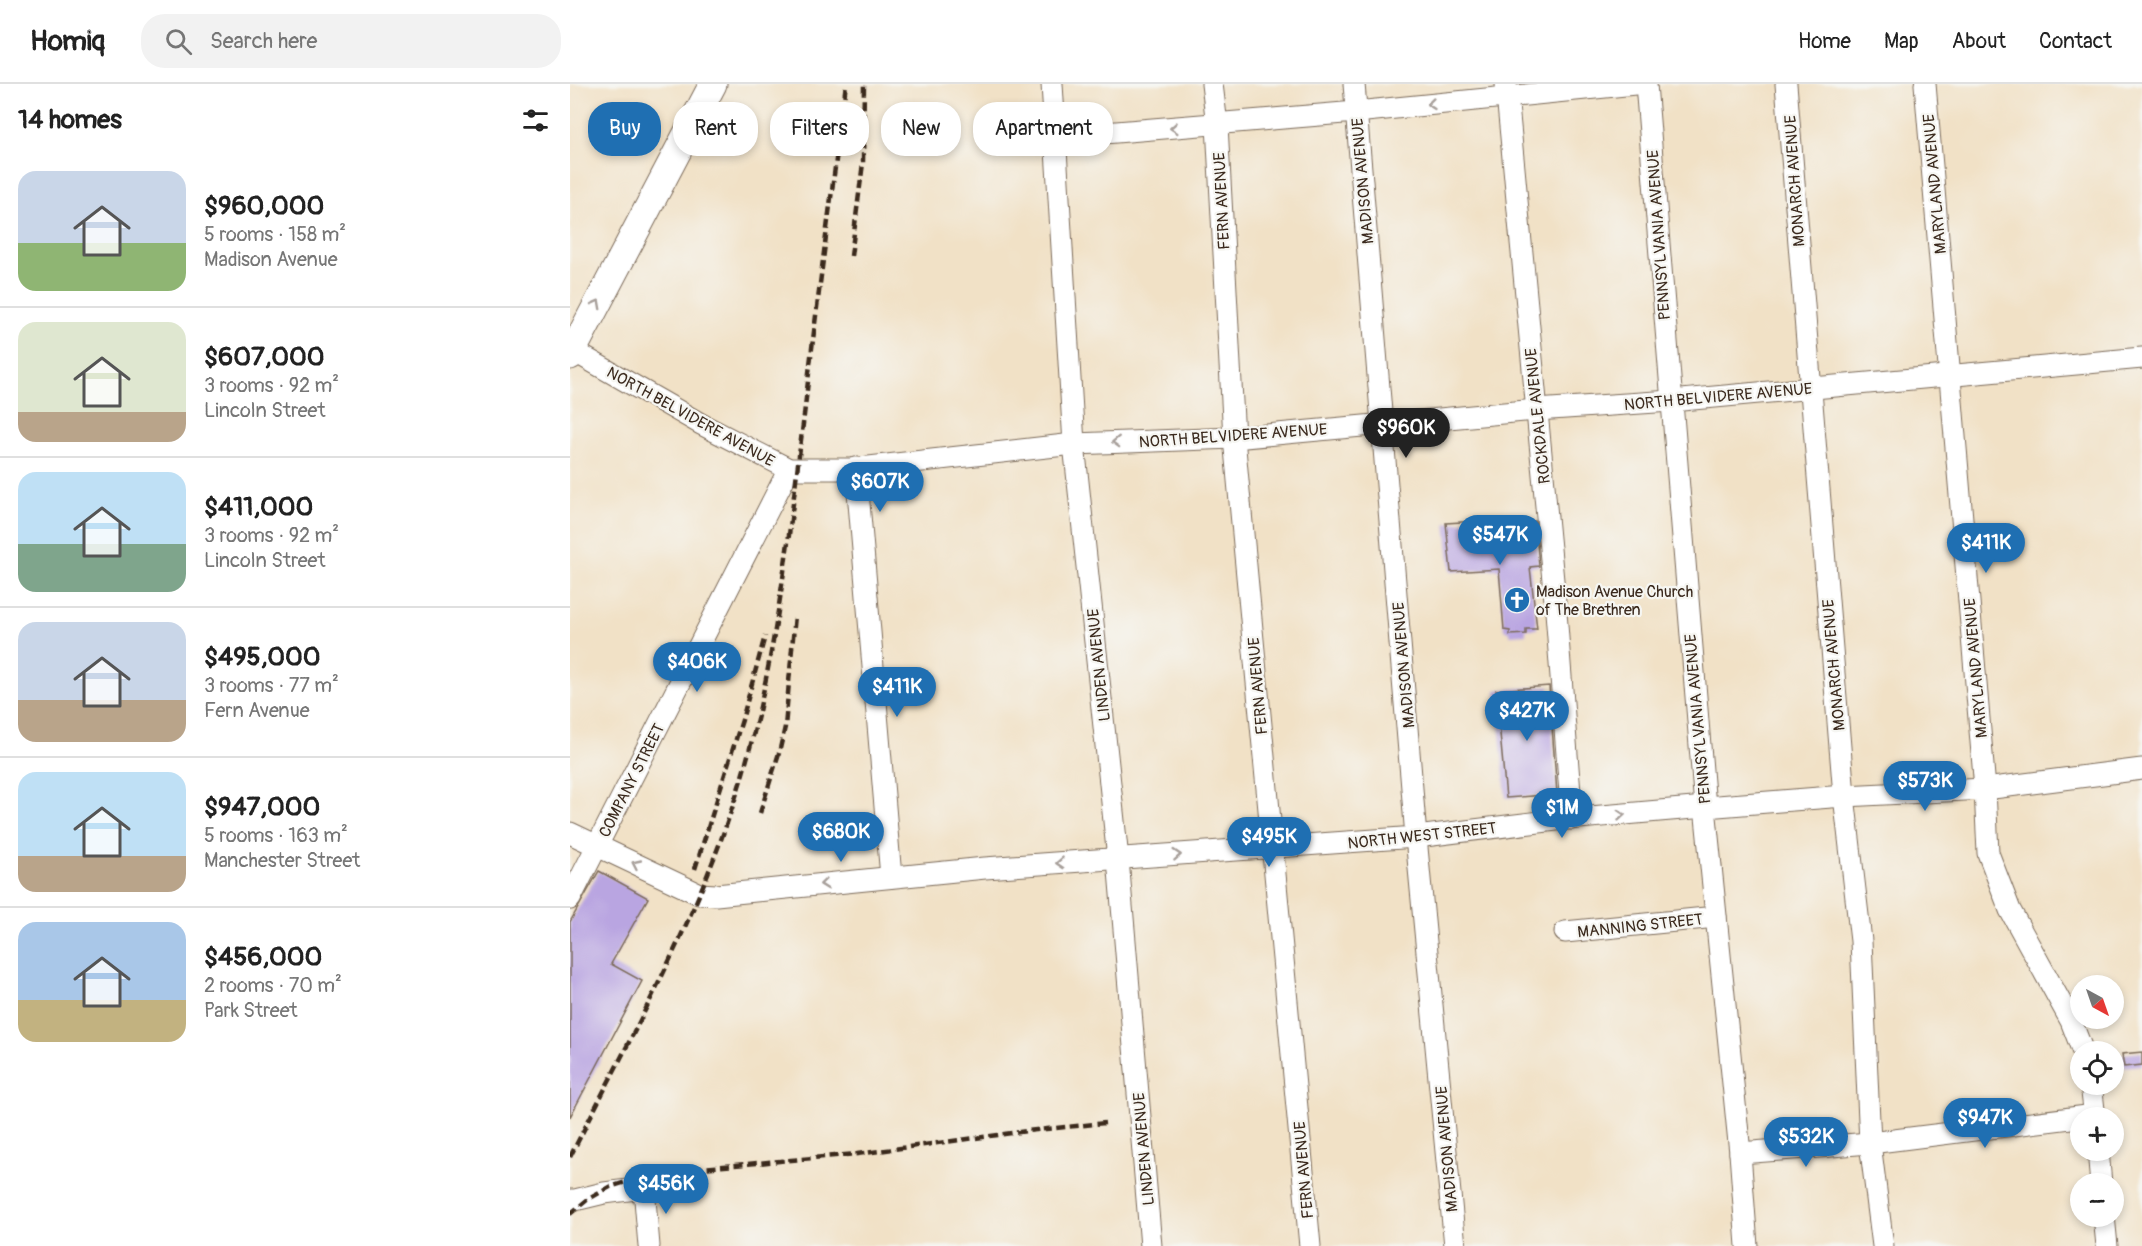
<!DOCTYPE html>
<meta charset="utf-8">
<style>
:root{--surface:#fff;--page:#f2f2f2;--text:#222;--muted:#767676;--line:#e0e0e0;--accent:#1f6fb2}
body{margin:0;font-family:Pangolin,sans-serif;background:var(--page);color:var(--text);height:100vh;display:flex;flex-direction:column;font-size:22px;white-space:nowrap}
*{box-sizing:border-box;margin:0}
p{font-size:20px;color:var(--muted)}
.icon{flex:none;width:33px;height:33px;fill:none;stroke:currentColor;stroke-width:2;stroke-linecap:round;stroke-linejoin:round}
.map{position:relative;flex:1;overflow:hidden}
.sheet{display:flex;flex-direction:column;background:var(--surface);width:570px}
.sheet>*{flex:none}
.guide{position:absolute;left:18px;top:18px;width:570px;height:54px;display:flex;gap:12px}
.needle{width:39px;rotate:140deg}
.buttons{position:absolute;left:1500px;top:891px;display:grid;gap:12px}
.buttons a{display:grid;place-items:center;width:54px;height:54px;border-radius:50%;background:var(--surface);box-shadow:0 3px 9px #0003;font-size:30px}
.price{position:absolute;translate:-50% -51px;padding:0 14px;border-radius:21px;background:var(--accent);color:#fff;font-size:20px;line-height:39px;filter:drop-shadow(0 2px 3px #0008)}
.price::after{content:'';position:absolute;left:50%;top:36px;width:18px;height:14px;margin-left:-9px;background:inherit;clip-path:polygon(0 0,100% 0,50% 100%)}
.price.active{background:#222;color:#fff}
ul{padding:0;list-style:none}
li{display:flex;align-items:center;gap:18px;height:150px;padding:0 18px}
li+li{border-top:2px solid var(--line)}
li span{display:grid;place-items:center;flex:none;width:168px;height:120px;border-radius:18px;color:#555}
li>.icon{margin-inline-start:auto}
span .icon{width:72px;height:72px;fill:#fffc;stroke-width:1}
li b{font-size:26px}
h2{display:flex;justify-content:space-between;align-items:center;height:72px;padding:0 18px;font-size:26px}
.tag{padding:0 21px;border-radius:24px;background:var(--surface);box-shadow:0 3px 9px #0003;font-size:21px;line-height:54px}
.tag.active{background:var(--accent);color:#fff}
header{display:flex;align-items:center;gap:36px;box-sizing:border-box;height:84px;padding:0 30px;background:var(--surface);border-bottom:2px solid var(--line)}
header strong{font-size:28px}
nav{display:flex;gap:33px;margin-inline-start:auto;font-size:21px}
.search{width:420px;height:54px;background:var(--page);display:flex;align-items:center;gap:15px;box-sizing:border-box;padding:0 21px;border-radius:24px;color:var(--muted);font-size:22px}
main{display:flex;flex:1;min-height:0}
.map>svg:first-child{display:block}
.building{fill:#b9a5e1}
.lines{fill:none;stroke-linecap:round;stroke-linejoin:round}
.minor-casing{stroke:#7b6a59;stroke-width:23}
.major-casing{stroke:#7b6a59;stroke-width:29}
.minor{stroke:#fff;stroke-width:21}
.major{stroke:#fff;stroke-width:27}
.rail{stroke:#3b2a1e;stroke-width:4.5;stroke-dasharray:9 4.5;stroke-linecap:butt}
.oneway{stroke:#a79f9a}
.labels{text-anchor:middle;stroke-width:4.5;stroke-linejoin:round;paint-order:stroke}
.street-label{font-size:16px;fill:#3b2a1e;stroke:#f6f6f2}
.poi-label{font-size:16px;fill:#3b2a1e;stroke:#f6f6f2;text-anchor:start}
</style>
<header>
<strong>Homiq</strong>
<div class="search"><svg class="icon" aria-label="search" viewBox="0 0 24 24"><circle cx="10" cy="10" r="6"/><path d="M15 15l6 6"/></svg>Search here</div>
<nav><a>Home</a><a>Map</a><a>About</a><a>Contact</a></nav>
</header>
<main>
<section class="sheet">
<h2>14 homes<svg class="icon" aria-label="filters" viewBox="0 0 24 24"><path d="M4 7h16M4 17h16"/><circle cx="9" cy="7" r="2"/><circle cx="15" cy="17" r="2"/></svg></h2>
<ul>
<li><span style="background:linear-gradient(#c9d6e8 60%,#8fb573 0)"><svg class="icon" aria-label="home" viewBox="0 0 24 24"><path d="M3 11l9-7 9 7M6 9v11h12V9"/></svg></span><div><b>$960,000</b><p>5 rooms · 158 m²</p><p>Madison Avenue</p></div></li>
<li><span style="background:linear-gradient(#dfe7d0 75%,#b9a48a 0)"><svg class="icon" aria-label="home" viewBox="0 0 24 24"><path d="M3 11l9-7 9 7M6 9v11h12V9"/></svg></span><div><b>$607,000</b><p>3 rooms · 92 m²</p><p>Lincoln Street</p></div></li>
<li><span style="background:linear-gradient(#bfe0f5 60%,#7fa58c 0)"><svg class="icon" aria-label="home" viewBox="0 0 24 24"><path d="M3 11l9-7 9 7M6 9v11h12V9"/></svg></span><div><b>$411,000</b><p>3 rooms · 92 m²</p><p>Lincoln Street</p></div></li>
<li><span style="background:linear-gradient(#c9d6e8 65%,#b9a48a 0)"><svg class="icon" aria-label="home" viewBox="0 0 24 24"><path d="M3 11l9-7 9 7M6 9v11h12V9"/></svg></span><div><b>$495,000</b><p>3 rooms · 77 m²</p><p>Fern Avenue</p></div></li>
<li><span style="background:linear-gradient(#bfe0f5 70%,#b9a48a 0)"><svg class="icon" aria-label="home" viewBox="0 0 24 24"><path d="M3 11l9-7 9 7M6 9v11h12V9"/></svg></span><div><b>$947,000</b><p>5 rooms · 163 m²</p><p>Manchester Street</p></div></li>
<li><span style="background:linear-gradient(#a9c7e8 65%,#c2b280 0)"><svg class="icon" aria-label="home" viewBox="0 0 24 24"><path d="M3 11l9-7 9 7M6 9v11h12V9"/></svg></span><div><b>$456,000</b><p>2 rooms · 70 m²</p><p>Park Street</p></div></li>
</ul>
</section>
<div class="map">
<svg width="1572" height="1162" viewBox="0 0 1572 1162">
<rect width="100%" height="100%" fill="#f6f6f2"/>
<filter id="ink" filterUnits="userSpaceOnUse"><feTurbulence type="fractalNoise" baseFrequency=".0167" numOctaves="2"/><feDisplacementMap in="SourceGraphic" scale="12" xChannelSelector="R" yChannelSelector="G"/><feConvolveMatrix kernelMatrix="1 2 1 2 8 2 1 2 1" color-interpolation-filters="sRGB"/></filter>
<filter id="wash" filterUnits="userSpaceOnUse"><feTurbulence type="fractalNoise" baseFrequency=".008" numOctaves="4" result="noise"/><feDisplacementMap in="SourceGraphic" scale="24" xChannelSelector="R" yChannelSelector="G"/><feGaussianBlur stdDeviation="1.35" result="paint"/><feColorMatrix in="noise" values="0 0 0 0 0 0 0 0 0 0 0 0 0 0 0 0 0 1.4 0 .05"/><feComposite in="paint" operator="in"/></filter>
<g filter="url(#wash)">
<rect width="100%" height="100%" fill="#f1e1c6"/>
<g id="blocks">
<g class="building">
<polygon points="908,437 911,447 950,446 950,438 965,437 969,482 960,483 967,545 956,545 956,550 940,551 940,547 934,546 929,485 881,488 876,439"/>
<polygon points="979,602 987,710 936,714 926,606"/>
<polygon points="29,787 78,814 41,880 72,897 0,1033 0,838"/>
<polygon points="1572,968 1572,981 1554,983 1552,970"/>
</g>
</g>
</g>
<g filter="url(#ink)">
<use href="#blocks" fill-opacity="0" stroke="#7b6a59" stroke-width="1.5"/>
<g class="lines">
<g class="minor-casing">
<g id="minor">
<polyline points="482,0 504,360 548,775 581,1162"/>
<polyline points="642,0 647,41 664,354 740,1162"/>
<polyline points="784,0 846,753 885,1162"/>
<polyline points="936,0 986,528 1002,735"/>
<polyline points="1076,0 1135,723 1170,1069 1177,1162"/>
<polyline points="1216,0 1274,712 1291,857 1300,1059 1313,1162"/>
<polyline points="1355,0 1415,705 1418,769 1440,826 1501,937 1513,968"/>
<polyline points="486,53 786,28 1065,0"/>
<polyline points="0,265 131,340 219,385 281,385 504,360 664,354 966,326 1101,317 1572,274"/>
<polyline points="286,384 321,793"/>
<polyline points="0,749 129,810 146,811 415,784 846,753 986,736 1135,723 1274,712 1415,705 1572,685"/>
<polyline points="0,815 219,385"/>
<polyline points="995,848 1146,833"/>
<polyline points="1521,1000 1525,1034"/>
<polyline points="1528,1066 1531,1100"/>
<polyline points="1170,1069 1300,1059 1525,1031"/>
<polyline points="0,1116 5,1116 34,1109 74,1104 79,1162"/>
<polyline points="1534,1132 1537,1162"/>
</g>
</g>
<g class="major-casing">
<polyline id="major" points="0,272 143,0"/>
</g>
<use href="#minor" class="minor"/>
<use href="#major" class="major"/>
<g class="rail">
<polyline points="281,172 293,79 294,0"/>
<polyline points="190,729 209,669 215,643 225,531"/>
<polyline points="125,785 172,636 195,552"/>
<path d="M0 1073C63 948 134 824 173 689 206 576 218 457 233 340 246 227 261 113 276 0"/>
<polyline points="0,1130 17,1116 40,1103 88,1088 287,1070 457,1047 535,1039"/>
</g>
</g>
<defs><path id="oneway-chevron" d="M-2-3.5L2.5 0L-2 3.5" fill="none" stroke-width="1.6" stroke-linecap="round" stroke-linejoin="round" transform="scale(1.5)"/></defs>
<g class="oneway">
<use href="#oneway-chevron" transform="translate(861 20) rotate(174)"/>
<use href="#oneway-chevron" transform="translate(604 44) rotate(176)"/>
<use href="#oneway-chevron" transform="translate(27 220) rotate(-62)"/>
<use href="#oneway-chevron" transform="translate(546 358) rotate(178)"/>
<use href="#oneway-chevron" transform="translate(1051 731) rotate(-5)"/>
<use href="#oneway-chevron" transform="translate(607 771) rotate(-4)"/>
<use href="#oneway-chevron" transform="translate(490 779) rotate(176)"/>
<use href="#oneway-chevron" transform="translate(66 780) rotate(-155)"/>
<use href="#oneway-chevron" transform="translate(254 800) rotate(174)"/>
</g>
</g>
<defs>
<g id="church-disc" transform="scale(1.35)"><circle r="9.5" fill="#1f6fb2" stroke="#f6f6f2"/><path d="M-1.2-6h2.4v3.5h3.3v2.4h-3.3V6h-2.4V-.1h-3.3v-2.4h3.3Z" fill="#fff"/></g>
</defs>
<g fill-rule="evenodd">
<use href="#church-disc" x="947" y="516"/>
</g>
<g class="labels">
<g class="street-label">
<text transform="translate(792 97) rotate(-95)" y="6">MADISON AVENUE</text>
<text transform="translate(1224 97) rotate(-94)" y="6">MONARCH AVENUE</text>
<text transform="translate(1364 100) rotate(-95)" y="6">MARYLAND AVENUE</text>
<text transform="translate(651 117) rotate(-93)" y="6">FERN AVENUE</text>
<text transform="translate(1088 151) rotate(-94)" y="6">PENNSYLVANIA AVENUE</text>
<text transform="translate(1148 312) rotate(-5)" y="6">NORTH BELVIDERE AVENUE</text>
<text transform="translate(121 332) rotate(29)" y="6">NORTH BELVIDERE AVENUE</text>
<text transform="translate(967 332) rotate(-96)" y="6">ROCKDALE AVENUE</text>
<text transform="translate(663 351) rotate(-4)" y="6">NORTH BELVIDERE AVENUE</text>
<text transform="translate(528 581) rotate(-96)" y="6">LINDEN AVENUE</text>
<text transform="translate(833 581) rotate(-95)" y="6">MADISON AVENUE</text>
<text transform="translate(1263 581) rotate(-95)" y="6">MONARCH AVENUE</text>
<text transform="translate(1405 584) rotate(-95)" y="6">MARYLAND AVENUE</text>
<text transform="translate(687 602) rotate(-95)" y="6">FERN AVENUE</text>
<text transform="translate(1127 635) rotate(-95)" y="6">PENNSYLVANIA AVENUE</text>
<text transform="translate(61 696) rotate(-63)" y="6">COMPANY STREET</text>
<text transform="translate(852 751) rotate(-6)" y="6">NORTH WEST STREET</text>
<text transform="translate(1070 841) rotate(-6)" y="6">MANNING STREET</text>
<text transform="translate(573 1065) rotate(-95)" y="6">LINDEN AVENUE</text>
<text transform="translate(876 1065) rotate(-95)" y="6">MADISON AVENUE</text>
<text transform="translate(733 1086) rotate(-95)" y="6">FERN AVENUE</text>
</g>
<g class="poi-label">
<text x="966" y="513">Madison Avenue Church<tspan x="966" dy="18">of The Brethren</tspan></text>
</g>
</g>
</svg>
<div class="buttons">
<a><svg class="needle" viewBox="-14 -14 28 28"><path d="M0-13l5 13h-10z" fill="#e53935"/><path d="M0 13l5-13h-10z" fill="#767676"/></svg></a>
<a><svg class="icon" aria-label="locate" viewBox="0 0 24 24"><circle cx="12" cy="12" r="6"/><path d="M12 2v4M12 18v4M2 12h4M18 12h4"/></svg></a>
<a>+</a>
<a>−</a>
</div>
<b class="price active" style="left:836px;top:375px">$960K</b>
<b class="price" style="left:310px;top:429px">$607K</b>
<b class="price" style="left:930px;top:482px">$547K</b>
<b class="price" style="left:1416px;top:490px">$411K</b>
<b class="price" style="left:127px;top:609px">$406K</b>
<b class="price" style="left:327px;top:634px">$411K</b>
<b class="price" style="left:957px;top:658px">$427K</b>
<b class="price" style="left:1355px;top:728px">$573K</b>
<b class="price" style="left:992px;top:755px">$1M</b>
<b class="price" style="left:271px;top:779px">$680K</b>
<b class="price" style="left:699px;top:784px">$495K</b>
<b class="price" style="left:1415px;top:1065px">$947K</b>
<b class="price" style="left:1236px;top:1084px">$532K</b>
<b class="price" style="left:96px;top:1131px">$456K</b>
<div class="guide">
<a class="tag active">Buy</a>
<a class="tag">Rent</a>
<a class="tag">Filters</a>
<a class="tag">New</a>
<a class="tag">Apartment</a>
</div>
</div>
</main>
